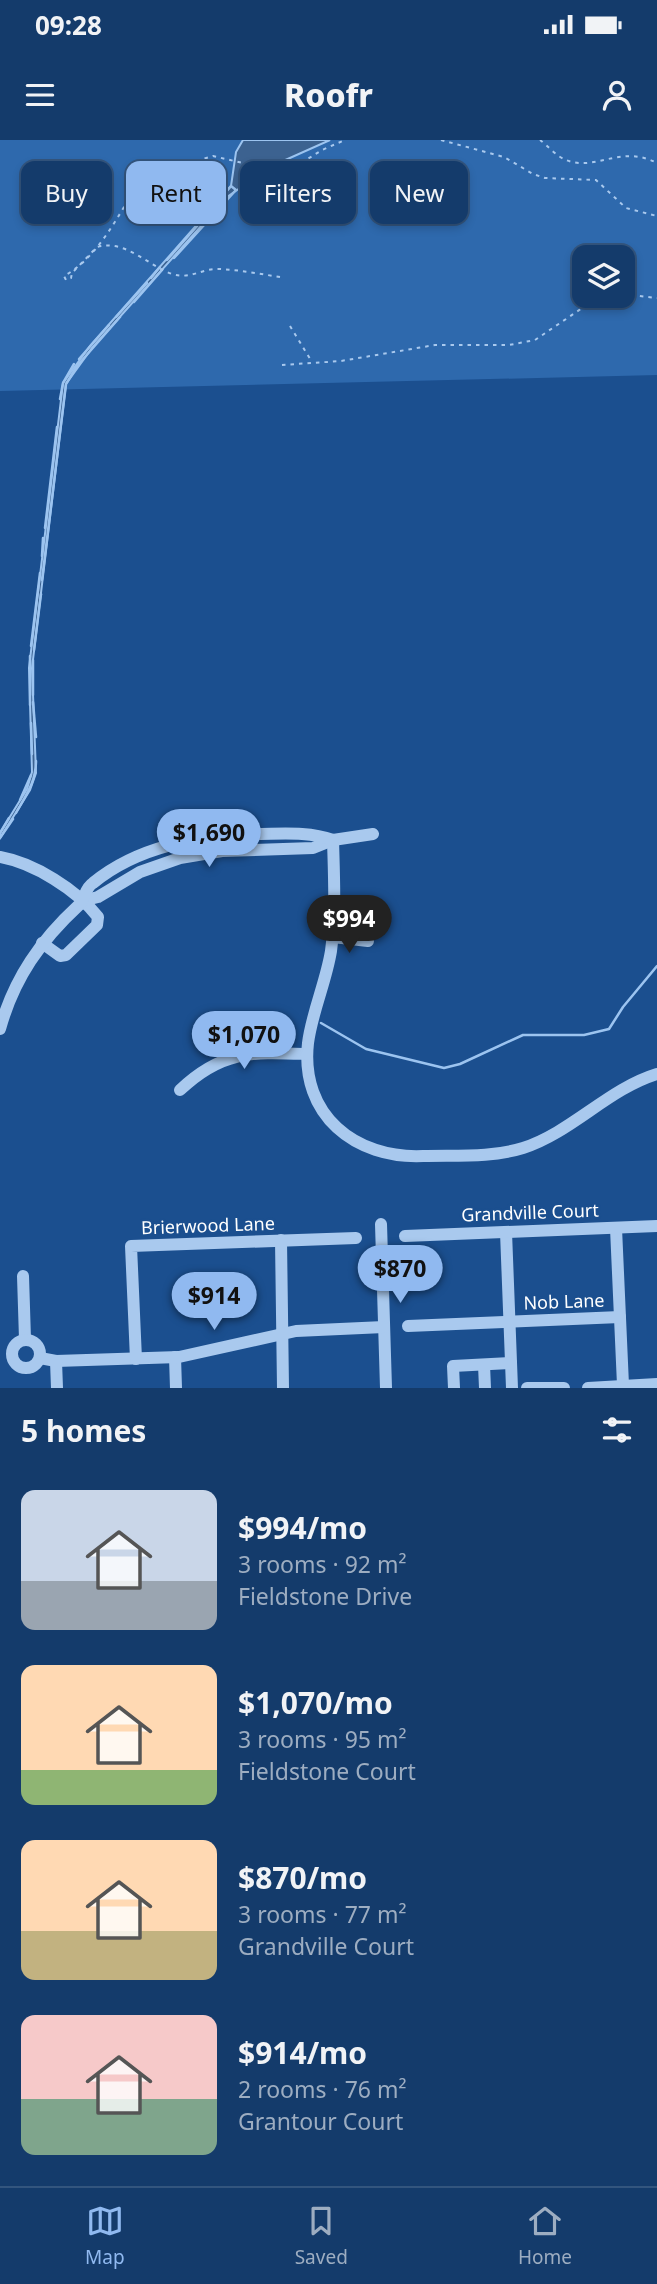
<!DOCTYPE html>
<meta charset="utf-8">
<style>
:root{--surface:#143b6b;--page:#214673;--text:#f1f3f6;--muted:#9dadc1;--line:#33557e;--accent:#90b9f0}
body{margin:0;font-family:"Noto Sans",sans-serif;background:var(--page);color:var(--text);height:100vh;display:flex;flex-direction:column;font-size:26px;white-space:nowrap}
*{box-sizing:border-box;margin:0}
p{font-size:23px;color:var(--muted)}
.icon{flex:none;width:38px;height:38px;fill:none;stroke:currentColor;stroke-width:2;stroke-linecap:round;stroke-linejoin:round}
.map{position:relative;height:1248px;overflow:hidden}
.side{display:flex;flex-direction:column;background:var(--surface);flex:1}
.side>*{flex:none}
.top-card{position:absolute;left:21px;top:21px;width:616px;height:63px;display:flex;gap:14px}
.tools{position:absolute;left:572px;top:105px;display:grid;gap:14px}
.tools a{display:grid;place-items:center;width:63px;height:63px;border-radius:14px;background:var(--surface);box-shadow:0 4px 10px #0003,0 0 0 2px var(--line);font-size:35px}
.price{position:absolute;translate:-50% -60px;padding:0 16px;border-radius:24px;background:var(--accent);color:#111;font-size:23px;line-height:46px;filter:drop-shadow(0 2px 4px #0008)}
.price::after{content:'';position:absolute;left:50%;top:42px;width:21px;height:16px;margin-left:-10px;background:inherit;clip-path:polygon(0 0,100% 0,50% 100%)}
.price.on{background:#222;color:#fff}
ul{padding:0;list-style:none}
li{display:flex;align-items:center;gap:21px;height:175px;padding:0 21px}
li span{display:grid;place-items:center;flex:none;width:196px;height:140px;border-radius:14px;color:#555}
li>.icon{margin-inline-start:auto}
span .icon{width:84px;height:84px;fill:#fffc;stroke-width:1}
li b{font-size:30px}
h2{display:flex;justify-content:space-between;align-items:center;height:84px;padding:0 21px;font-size:30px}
.chip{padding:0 24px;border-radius:14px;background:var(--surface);box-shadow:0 4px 10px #0003,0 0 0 2px var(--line);font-size:24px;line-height:63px}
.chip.on{background:var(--accent);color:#111}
.status{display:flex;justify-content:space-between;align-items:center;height:49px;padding:0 35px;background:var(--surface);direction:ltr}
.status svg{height:19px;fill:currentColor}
header{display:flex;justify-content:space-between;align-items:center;height:91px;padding:0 21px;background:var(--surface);font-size:32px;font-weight:800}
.tab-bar{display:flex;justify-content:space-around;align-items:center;height:98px;border-top:2px solid var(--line);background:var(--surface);font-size:19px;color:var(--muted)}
.tab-bar a{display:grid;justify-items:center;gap:4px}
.tab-bar .on{color:var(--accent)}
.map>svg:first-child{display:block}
.green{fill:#2e69ad;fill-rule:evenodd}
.water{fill:#3c6290;stroke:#9cc4f0;stroke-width:2}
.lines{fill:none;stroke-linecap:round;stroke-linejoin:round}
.stream{stroke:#9cc4f0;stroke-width:2.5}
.path{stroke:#a9c9ee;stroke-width:2;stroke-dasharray:3.5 5;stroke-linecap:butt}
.minor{stroke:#a9c9ee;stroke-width:12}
.labels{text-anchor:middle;stroke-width:5;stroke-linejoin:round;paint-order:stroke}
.street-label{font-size:18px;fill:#fff;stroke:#1b4f8f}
</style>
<div class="status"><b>09:28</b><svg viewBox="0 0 49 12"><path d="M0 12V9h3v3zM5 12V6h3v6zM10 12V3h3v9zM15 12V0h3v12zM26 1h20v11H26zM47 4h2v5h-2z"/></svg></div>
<header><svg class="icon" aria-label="menu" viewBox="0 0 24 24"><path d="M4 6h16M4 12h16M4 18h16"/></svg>Roofr<svg class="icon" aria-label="person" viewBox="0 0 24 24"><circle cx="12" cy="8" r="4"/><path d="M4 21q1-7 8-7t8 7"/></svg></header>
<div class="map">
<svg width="657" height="1248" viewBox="0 0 657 1248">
<rect width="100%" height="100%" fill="#1b4f8f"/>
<path class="green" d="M0 0H657V235L0 251ZM584 117H623V156H584Z"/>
<polygon class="water" points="243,0 330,0 272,26 227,57 92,208 66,244 32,528 36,633 30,650 0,698 0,693 27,649 32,632 29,528 63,243 90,206 231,46 236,12"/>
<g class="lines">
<g class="stream">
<polyline points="174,118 236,50 231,46 220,59"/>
<polyline points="167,120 214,67"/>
<polyline points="151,138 160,127"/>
<polyline points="134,162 162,130"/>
<polyline points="116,177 147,143"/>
<polyline points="79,219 109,185"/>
<polyline points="60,259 63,243 74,224"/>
<polyline points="45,388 57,287"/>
<polyline points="42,416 43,398"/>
<polyline points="42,440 66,244 77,226 120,177"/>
<polyline points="31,506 40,433"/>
<polyline points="34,510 41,454"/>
<polyline points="33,555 33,520"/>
<polyline points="33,562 36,597"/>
<polyline points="30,565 30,516"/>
<polyline points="31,583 32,614"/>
<polyline points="20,660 31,635"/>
<path d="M16 673C26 655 36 642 36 621"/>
<polyline points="0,693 9,678"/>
<polyline points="0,698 13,679"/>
<polyline points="321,883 366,909 444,928 460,924 523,895 584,895 609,889 623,867 657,826"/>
</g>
<g class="path">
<polyline points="441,0 504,17 533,34 545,38 596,40 626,68 657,76"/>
<path d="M540 0C548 6 557 17 566 20 595 32 621 4 657 23"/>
<path d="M280 137C260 134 240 130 220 129 202 128 190 140 172 134 147 125 125 99 97 107L72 133 71 138 66 140 64 136C97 118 117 78 136 47L183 34 203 19 213 16 285 33 322 10 345 0"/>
<polyline points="623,154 657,158"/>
<polyline points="290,186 312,222"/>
<polyline points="282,225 341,221 435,205 509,205 535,200 600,156"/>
</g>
<g class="minor">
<path d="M333 700C334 737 336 774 331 811 326 842 312 872 308 903 300 975 355 1019 423 1016 455 1015 491 1018 523 1008 572 992 608 949 657 934"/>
<path d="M0 717C34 723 77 750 98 777L97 785 66 815 60 816 42 803"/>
<polyline points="82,761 98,757 140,732 180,718 222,711 313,708 333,700 373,694"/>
<polyline points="333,797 368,801"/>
<path d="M0 889C14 838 41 800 79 765 85 758 85 748 93 743 138 706 198 696 254 694 282 694 307 691 333 700"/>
<path d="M180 950C222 910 252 912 307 914"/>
<polyline points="381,1084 386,1248"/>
<polyline points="616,1088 623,1245"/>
<polyline points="506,1092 512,1248"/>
<polyline points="405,1096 657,1086"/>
<polyline points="281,1100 283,1248"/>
<polyline points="23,1136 25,1199"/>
<polyline points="408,1186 620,1177"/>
<circle cx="26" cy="1214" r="14"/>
<polyline points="175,1217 176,1248"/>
<polyline points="40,1218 56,1221 179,1217 296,1191 384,1187"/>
<polyline points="136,1219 131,1106 356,1098"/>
<polyline points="56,1221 57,1248"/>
<polyline points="484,1225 485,1248"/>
<polyline points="454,1248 453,1226 511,1223"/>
<polyline points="527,1248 564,1248"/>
<polyline points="588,1248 657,1244"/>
</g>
</g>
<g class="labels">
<g class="street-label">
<text transform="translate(530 1073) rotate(-2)" y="6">Grandville Court</text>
<text transform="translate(208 1086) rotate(-2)" y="6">Brierwood Lane</text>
<text transform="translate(564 1162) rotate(-2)" y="6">Nob Lane</text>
</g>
</g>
</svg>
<div class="tools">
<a><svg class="icon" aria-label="layers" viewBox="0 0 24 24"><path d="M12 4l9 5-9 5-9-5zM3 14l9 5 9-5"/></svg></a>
</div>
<b class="price" style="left:209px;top:729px">$1,690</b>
<b class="price on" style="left:349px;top:815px">$994</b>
<b class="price" style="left:244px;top:931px">$1,070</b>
<b class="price" style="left:400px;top:1165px">$870</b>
<b class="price" style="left:214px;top:1192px">$914</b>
<div class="top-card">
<a class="chip">Buy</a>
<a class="chip on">Rent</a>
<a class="chip">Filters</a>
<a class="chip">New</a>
</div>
</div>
<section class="side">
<h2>5 homes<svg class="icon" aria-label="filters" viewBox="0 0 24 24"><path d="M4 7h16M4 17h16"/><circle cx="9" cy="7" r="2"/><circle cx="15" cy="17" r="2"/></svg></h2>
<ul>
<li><span style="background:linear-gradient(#c9d6e8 65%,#9aa5b1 0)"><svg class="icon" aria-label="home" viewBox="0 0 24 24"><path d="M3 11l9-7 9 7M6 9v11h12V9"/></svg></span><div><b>$994/mo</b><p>3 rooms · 92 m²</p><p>Fieldstone Drive</p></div></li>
<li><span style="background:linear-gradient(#ffd9b3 75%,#8fb573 0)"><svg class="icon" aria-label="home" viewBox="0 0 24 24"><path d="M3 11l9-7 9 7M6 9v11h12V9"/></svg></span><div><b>$1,070/mo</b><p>3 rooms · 95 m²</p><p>Fieldstone Court</p></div></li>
<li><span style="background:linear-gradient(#ffd9b3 65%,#c2b280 0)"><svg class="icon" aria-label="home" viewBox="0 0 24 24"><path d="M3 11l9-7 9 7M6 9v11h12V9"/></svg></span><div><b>$870/mo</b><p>3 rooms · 77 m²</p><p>Grandville Court</p></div></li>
<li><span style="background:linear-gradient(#f6c9c9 60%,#7fa58c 0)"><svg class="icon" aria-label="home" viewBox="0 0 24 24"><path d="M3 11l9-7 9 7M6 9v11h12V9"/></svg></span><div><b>$914/mo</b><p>2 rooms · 76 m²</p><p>Grantour Court</p></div></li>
</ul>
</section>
<nav class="tab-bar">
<a class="on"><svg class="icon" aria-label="map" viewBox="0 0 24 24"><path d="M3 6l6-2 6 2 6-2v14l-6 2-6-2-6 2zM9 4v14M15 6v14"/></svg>Map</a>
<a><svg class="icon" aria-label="saved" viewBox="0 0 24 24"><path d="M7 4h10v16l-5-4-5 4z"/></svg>Saved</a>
<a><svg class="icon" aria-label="home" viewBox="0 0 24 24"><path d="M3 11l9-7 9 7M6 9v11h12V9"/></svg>Home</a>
</nav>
